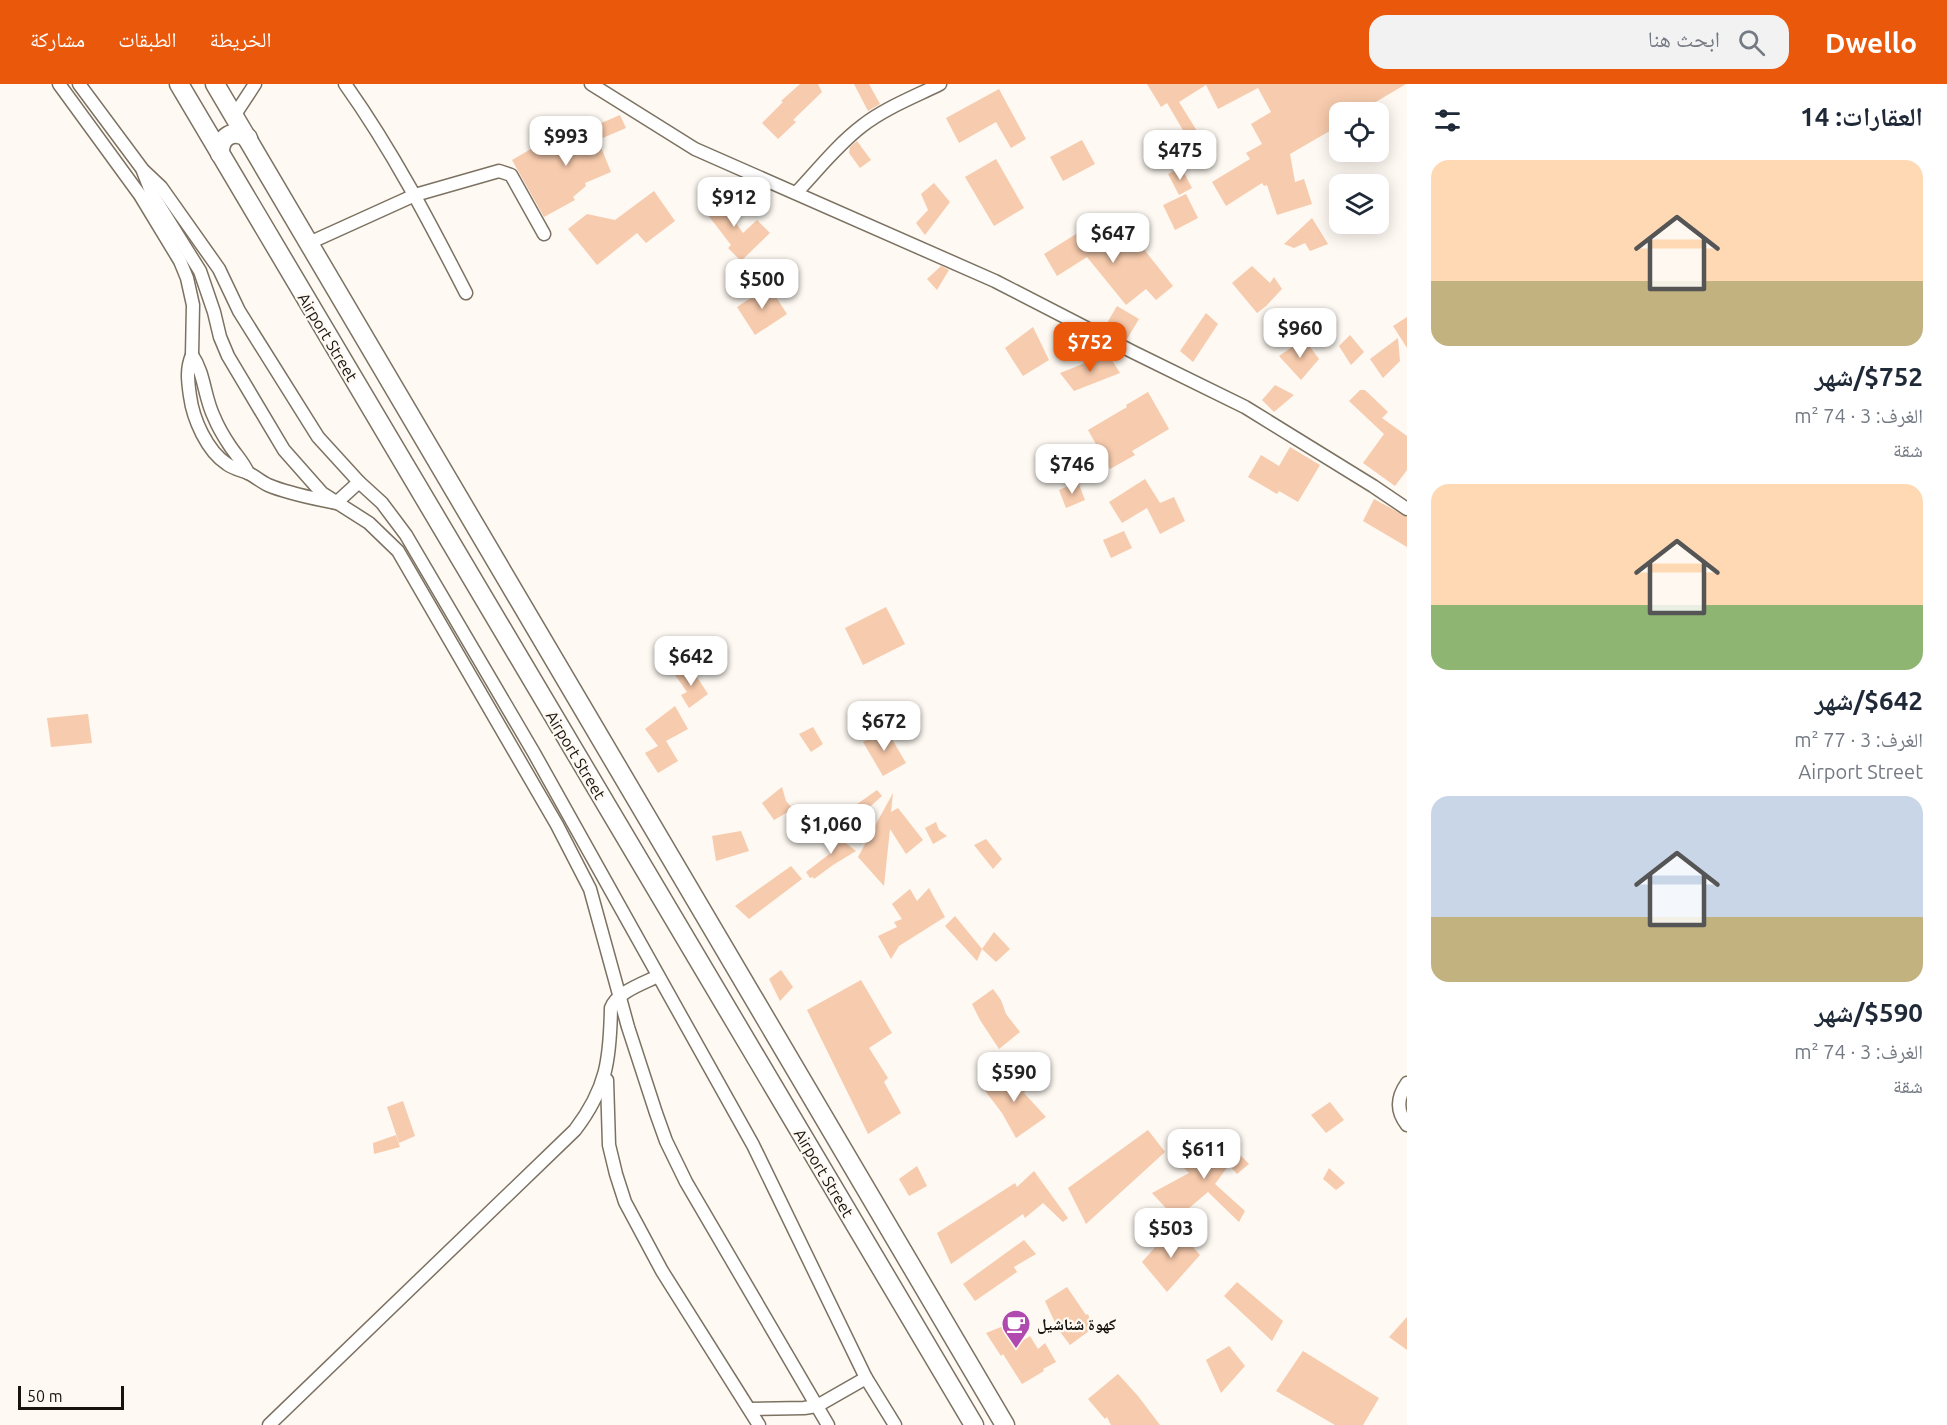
<!DOCTYPE html>
<html lang="ar">
<meta charset="utf-8">
<style>
:root{--surface:#fff;--page:#f2f2f3;--text:#1f2937;--muted:#747a83;--accent:#ea580c}
body{margin:0;font-family:Ubuntu,"Noto Naskh Arabic",sans-serif;background:var(--page);color:var(--text);direction:rtl;height:100vh;display:flex;flex-direction:column;font-size:22px;white-space:nowrap}
*{box-sizing:border-box;margin:0}
p{font-size:20px;color:var(--muted)}
.icon{flex:none;width:33px;height:33px;fill:none;stroke:currentColor;stroke-width:2;stroke-linecap:round;stroke-linejoin:round}
.map{position:relative;flex:1;overflow:hidden;direction:ltr}
.details{display:flex;flex-direction:column;background:var(--surface);width:540px}
.details>*{flex:none}
.fabs{position:absolute;left:1329px;top:18px;display:grid;gap:12px}
.fabs a{display:grid;place-items:center;width:60px;height:60px;border-radius:12px;background:var(--surface);box-shadow:0 3px 15px #0003;font-size:30px}
.scale{position:absolute;left:18px;bottom:15px;width:106px;box-sizing:border-box;padding-left:6px;border:3px solid #17130d;border-top:0;font-size:16px;line-height:21px;white-space:nowrap;color:#17130d;-webkit-text-stroke:4px #fef9f2;paint-order:stroke}
.price{position:absolute;translate:-50% -51px;padding:0 14px;border-radius:12px;background:#fff;color:#222;font-size:20px;line-height:39px;filter:drop-shadow(0 2px 3px #0008)}
.price::after{content:'';position:absolute;left:50%;top:36px;width:18px;height:14px;margin-left:-9px;background:inherit;clip-path:polygon(0 0,100% 0,50% 100%)}
.price.on{background:var(--accent);color:#fff}
ul{padding:0;list-style:none}
li{display:grid;align-content:center;gap:12px;height:318px;padding:0 24px}
li span{display:grid;place-items:center;height:186px;border-radius:18px;color:#555}
li>.icon{margin-inline-start:auto}
span .icon{width:108px;height:108px;fill:#fffc;stroke-width:1}
li b{font-size:26px}
h2{display:flex;justify-content:space-between;align-items:center;height:72px;padding:0 24px;font-size:26px}
header{display:flex;align-items:center;gap:36px;box-sizing:border-box;height:84px;padding:0 30px;background:var(--accent);color:#fff}
header strong{font-size:28px}
nav{display:flex;gap:33px;margin-inline-start:auto;font-size:21px}
.search{width:420px;height:54px;background:var(--page);display:flex;align-items:center;gap:15px;box-sizing:border-box;padding:0 21px;border-radius:18px;color:var(--muted);font-size:22px}
main{display:flex;flex:1;min-height:0}
.map>svg:first-child{display:block}
.building{fill:#f7cbad}
.lines{fill:none;stroke-linecap:round;stroke-linejoin:round}
.minor-casing{stroke:#7c7262;stroke-width:15}
.primary-casing{stroke:#7c7262;stroke-width:21}
.minor{stroke:#fff;stroke-width:12}
.primary{stroke:#fff;stroke-width:18}
.labels{text-anchor:middle;stroke-width:4.5;stroke-linejoin:round;paint-order:stroke}
.street-label{font-size:16px;fill:#17130d;stroke:#fef9f2}
.poi-label{font-size:16px;font-weight:bold;fill:#17130d;stroke:#fef9f2;text-anchor:start}
</style>
<header>
<strong>Dwello</strong>
<div class="search"><svg class="icon" aria-label="search" viewBox="0 0 24 24"><circle cx="10" cy="10" r="6"/><path d="M15 15l6 6"/></svg>ابحث هنا</div>
<nav><a>الخريطة</a><a>الطبقات</a><a>مشاركة</a></nav>
</header>
<main>
<section class="details">
<h2>العقارات: 14<svg class="icon" aria-label="filters" viewBox="0 0 24 24"><path d="M4 7h16M4 17h16"/><circle cx="9" cy="7" r="2"/><circle cx="15" cy="17" r="2"/></svg></h2>
<ul>
<li><span style="background:linear-gradient(#ffd9b3 65%,#c2b280 0)"><svg class="icon" aria-label="home" viewBox="0 0 24 24"><path d="M3 11l9-7 9 7M6 9v11h12V9"/></svg></span><div><b>$752/شهر</b><p>الغرف: 3 · 74 m²</p><p>شقة</p></div></li>
<li><span style="background:linear-gradient(#ffd9b3 65%,#8fb573 0)"><svg class="icon" aria-label="home" viewBox="0 0 24 24"><path d="M3 11l9-7 9 7M6 9v11h12V9"/></svg></span><div><b>$642/شهر</b><p>الغرف: 3 · 77 m²</p><p>Airport Street</p></div></li>
<li><span style="background:linear-gradient(#c9d6e8 65%,#c2b280 0)"><svg class="icon" aria-label="home" viewBox="0 0 24 24"><path d="M3 11l9-7 9 7M6 9v11h12V9"/></svg></span><div><b>$590/شهر</b><p>الغرف: 3 · 74 m²</p><p>شقة</p></div></li>
</ul>
</section>
<div class="map">
<svg width="1407" height="1341" viewBox="0 0 1407 1341">
<rect width="100%" height="100%" fill="#fef9f2"/>
<g class="building">
<polygon points="800,0 818,0 822,8 793,36 796,38 778,55 762,39 783,18 781,17"/>
<polygon points="854,0 869,0 880,20 868,27"/>
<polygon points="1147,0 1406,0 1359,28 1340,28 1340,41 1290,70 1295,98 1304,95 1312,120 1277,131 1267,101 1264,102 1262,99 1226,122 1212,98 1250,75 1246,69 1262,60 1251,40 1271,28 1258,4 1218,25 1206,1 1179,18 1197,47 1187,53 1167,19 1161,23"/>
<polygon points="999,5 1026,55 1011,64 996,38 959,59 946,34"/>
<polygon points="620,31 626,44 598,56 611,88 585,99 586,102 573,113 575,116 544,133 512,76 543,58 549,68 572,59 569,53"/>
<polygon points="1082,56 1095,80 1063,97 1050,73"/>
<polygon points="857,57 871,76 860,84 849,69 850,63"/>
<polygon points="996,75 1024,124 994,142 965,93"/>
<polygon points="1181,83 1192,104 1179,111 1168,90"/>
<polygon points="934,99 950,118 925,151 916,139 928,126 921,110"/>
<polygon points="710,104 743,149 757,136 770,149 741,177 728,164 731,161 701,122"/>
<polygon points="654,107 675,137 646,159 637,149 597,181 568,145 587,130 615,136"/>
<polygon points="1186,110 1198,134 1175,146 1163,121"/>
<polygon points="1312,134 1328,160 1310,167 1305,159 1294,164 1284,160"/>
<polygon points="1089,142 1106,169 1131,149 1173,202 1156,216 1146,205 1126,221 1087,173 1057,192 1044,170"/>
<polygon points="941,182 949,186 937,206 927,195"/>
<polygon points="1252,182 1270,199 1274,193 1282,205 1266,222 1257,229 1232,199"/>
<polygon points="769,202 787,230 755,251 737,223"/>
<polygon points="1117,222 1139,235 1127,255 1107,244 1107,239"/>
<polygon points="1206,229 1218,240 1193,278 1180,267"/>
<polygon points="1407,233 1407,264 1393,242"/>
<polygon points="1033,243 1049,276 1023,292 1005,264"/>
<polygon points="1350,251 1364,268 1351,281 1339,262"/>
<polygon points="1398,254 1400,277 1383,294 1370,275"/>
<polygon points="1304,255 1319,275 1301,296 1279,272"/>
<polygon points="1108,270 1120,289 1074,307 1060,289"/>
<polygon points="1275,301 1294,311 1274,328 1262,316"/>
<polygon points="1360,306 1365,306 1388,328 1382,334 1407,352 1407,386 1395,402 1363,379 1384,350 1349,317"/>
<polygon points="1148,308 1169,345 1132,367 1135,371 1110,385 1088,346 1127,323 1126,321"/>
<polygon points="1290,363 1320,381 1298,418 1279,407 1277,410 1248,393 1261,371 1279,382"/>
<polygon points="1145,395 1160,419 1174,413 1185,437 1160,450 1147,424 1122,439 1109,418"/>
<polygon points="1078,398 1085,416 1066,424 1059,406"/>
<polygon points="1374,415 1407,433 1407,463 1363,437"/>
<polygon points="1124,447 1132,464 1111,474 1103,456"/>
<polygon points="886,523 905,560 863,581 845,544"/>
<polygon points="691,584 708,610 689,624 681,611 687,608 675,591"/>
<polygon points="675,622 688,645 666,657 678,677 658,689 645,669 658,662 645,645"/>
<polygon points="88,630 92,659 51,663 47,634"/>
<polygon points="813,643 823,660 811,668 799,650"/>
<polygon points="886,645 906,679 883,692 863,658"/>
<polygon points="782,703 786,717 793,725 774,736 762,719"/>
<polygon points="877,706 882,712 847,743 838,729 851,721 853,723"/>
<polygon points="893,709 891,728 898,724 923,756 906,770 890,745 884,802 858,773"/>
<polygon points="936,738 939,746 947,752 933,760 925,744"/>
<polygon points="741,747 749,767 716,777 712,752"/>
<polygon points="830,747 856,767 833,781 814,795 813,793 810,794 806,788 832,768 822,753"/>
<polygon points="986,755 1002,775 993,785 974,761"/>
<polygon points="791,782 802,795 749,835 735,822"/>
<polygon points="929,804 945,833 899,862 891,875 878,852 897,843 894,838 902,835 892,820 910,805 917,817"/>
<polygon points="955,832 982,865 977,877 945,842"/>
<polygon points="994,848 1010,865 996,878 982,865"/>
<polygon points="781,886 793,903 780,917 769,895"/>
<polygon points="861,896 892,949 869,964 888,994 884,998 901,1029 868,1050 807,926"/>
<polygon points="993,905 1001,916 1006,930 1020,948 999,965 980,936 972,920"/>
<polygon points="1012,985 1026,1007 1024,1009 1046,1033 1016,1054 1002,1029 983,1004"/>
<polygon points="403,1017 415,1052 399,1059 387,1023"/>
<polygon points="1330,1018 1344,1036 1326,1049 1311,1031"/>
<polygon points="1148,1046 1165,1068 1086,1140 1068,1104"/>
<polygon points="396,1051 400,1063 374,1070 373,1059"/>
<polygon points="1221,1051 1249,1080 1237,1090 1229,1081 1215,1100 1245,1127 1239,1138 1208,1108 1176,1135 1152,1109 1189,1089 1182,1082 1188,1069 1194,1074"/>
<polygon points="917,1082 927,1102 909,1112 899,1095"/>
<polygon points="1329,1084 1345,1099 1336,1106 1323,1095"/>
<polygon points="1034,1087 1068,1134 1063,1138 1043,1119 1025,1134 1023,1130 951,1180 937,1149 1015,1099 1017,1103"/>
<polygon points="1174,1142 1200,1171 1167,1208 1142,1178"/>
<polygon points="1024,1156 1036,1170 1014,1183 1017,1188 975,1217 963,1200"/>
<polygon points="1237,1198 1283,1237 1272,1257 1224,1212"/>
<polygon points="1067,1203 1086,1231 1088,1230 1093,1244 1070,1261 1058,1245 1045,1217"/>
<polygon points="1407,1233 1407,1266 1389,1253"/>
<polygon points="1006,1241 1016,1261 1030,1252 1038,1265 1045,1259 1056,1278 1043,1285 1044,1287 1022,1300 1003,1270 1001,1272 986,1249"/>
<polygon points="1229,1262 1245,1282 1221,1309 1206,1276"/>
<polygon points="1303,1267 1379,1314 1363,1341 1335,1341 1276,1307"/>
<polygon points="1118,1290 1138,1312 1160,1341 1111,1341 1107,1333 1105,1335 1088,1315"/>
</g>
<g class="lines">
<g class="minor-casing">
<g id="minor">
<path d="M59 0 140 111 180 177 187 194 193 221 192 271C186 285 188 298 190 312 193 335 207 367 227 380 234 385 241 386 248 389 255 392 261 398 268 401 289 410 313 414 336 419L359 398"/>
<polyline points="79,0 143,86 161,103 219,185 239,227 318,353 359,398 382,419 406,451 534,669 753,1061 866,1294 895,1341"/>
<path d="M345 0C392 66 429 137 466 209"/>
<polyline points="591,0 695,65 995,197 1133,268 1245,323 1373,402 1407,425"/>
<polyline points="234,32 255,0"/>
<polyline points="143,87 152,110 200,187 214,228 220,253 228,272 284,366 322,409 369,439 398,467 557,741 590,805 628,943 656,1029 666,1057 686,1098 828,1341"/>
<path d="M796 109C817 87 837 61 862 42 885 24 914 13 940 0"/>
<polyline points="309,159 415,111 499,87 511,91 544,150"/>
<path d="M192 271C205 290 204 313 214 333 218 343 224 353 230 362 236 371 244 379 248 389"/>
<polyline points="607,996 609,1061 616,1090 625,1118 662,1187 759,1341"/>
<path d="M1407 999C1397 1013 1396 1027 1407 1041"/>
<polyline points="750,1325 804,1324 817,1322 866,1294"/>
<path d="M269 1341 575 1046C607 1004 610 975 611 924 617 908 644 899 658 892"/>
</g>
</g>
<g class="primary-casing">
<g id="primary">
<polyline points="179,0 974,1341"/>
<polyline points="215,0 1005,1341"/>
<path d="M220 70C219 53 233 44 248 54"/>
</g>
</g>
<use href="#minor" class="minor"/>
<use href="#primary" class="primary"/>
</g>
<defs>
<g id="cafe-pin" transform="scale(1.5)"><path d="M0 17L-7.5 6A9.5 9.5 0 1 1 7.5 6Z" fill="#b04aae" stroke="#fef9f2"/><path d="M-5.5-4.5H6V0H3Q3 3.5 0 3.5H-2.5Q-5.5 3.5-5.5 0ZM3-3.2v2h1.7v-2ZM-6 4.5H4V6H-6Z" fill="#fff"/></g>
</defs>
<g fill-rule="evenodd">
<use href="#cafe-pin" x="1016" y="1240"/>
</g>
<g class="labels">
<g class="street-label">
<text transform="translate(328 253) rotate(59)" y="6">Airport Street</text>
<text transform="translate(576 671) rotate(59)" y="6">Airport Street</text>
<text transform="translate(824 1089) rotate(59)" y="6">Airport Street</text>
</g>
<g class="poi-label">
<text x="1037" y="1246">كهوة شناشيل</text>
</g>
</g>
</svg>
<div class="fabs">
<a><svg class="icon" aria-label="locate" viewBox="0 0 24 24"><circle cx="12" cy="12" r="6"/><path d="M12 2v4M12 18v4M2 12h4M18 12h4"/></svg></a>
<a><svg class="icon" aria-label="layers" viewBox="0 0 24 24"><path d="M12 4l9 5-9 5-9-5zM3 14l9 5 9-5"/></svg></a>
</div>
<div class="scale">50 m</div>
<b class="price" style="left:566px;top:83px">$993</b>
<b class="price" style="left:1180px;top:97px">$475</b>
<b class="price" style="left:734px;top:144px">$912</b>
<b class="price" style="left:1113px;top:180px">$647</b>
<b class="price" style="left:762px;top:226px">$500</b>
<b class="price" style="left:1300px;top:275px">$960</b>
<b class="price on" style="left:1090px;top:289px">$752</b>
<b class="price" style="left:1072px;top:411px">$746</b>
<b class="price" style="left:691px;top:603px">$642</b>
<b class="price" style="left:884px;top:668px">$672</b>
<b class="price" style="left:831px;top:771px">$1,060</b>
<b class="price" style="left:1014px;top:1019px">$590</b>
<b class="price" style="left:1204px;top:1096px">$611</b>
<b class="price" style="left:1171px;top:1175px">$503</b>
</div>
</main>
